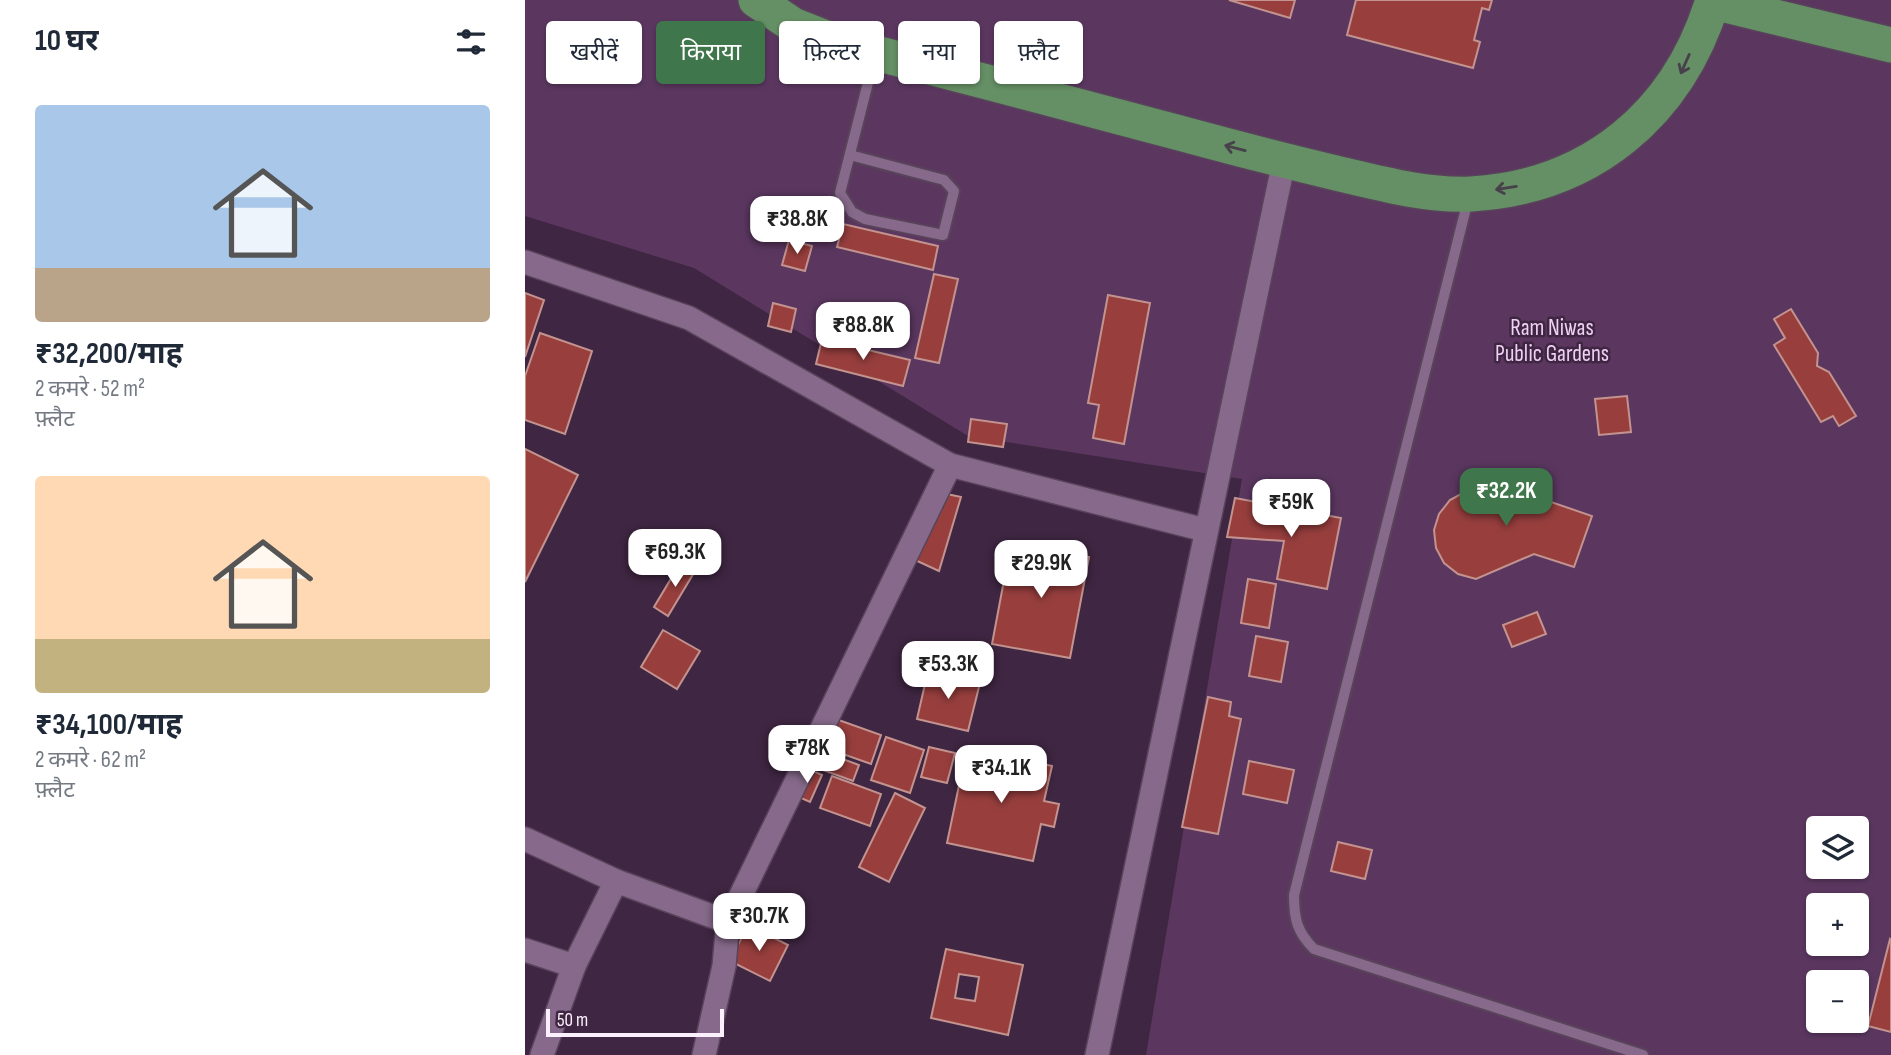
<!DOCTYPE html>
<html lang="hi">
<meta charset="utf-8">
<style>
:root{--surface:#fff;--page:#f6f6f7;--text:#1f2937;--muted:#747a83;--accent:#40764b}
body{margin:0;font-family:"Sofia Sans Condensed","Noto Sans Devanagari",sans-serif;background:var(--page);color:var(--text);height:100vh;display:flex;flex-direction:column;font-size:26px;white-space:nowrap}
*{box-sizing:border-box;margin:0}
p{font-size:23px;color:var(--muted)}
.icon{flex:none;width:38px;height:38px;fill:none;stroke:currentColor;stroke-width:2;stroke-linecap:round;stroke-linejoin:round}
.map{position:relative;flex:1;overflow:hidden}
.side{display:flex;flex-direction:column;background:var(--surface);width:525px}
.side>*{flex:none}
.top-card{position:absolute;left:21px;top:21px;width:665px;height:63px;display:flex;gap:14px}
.buttons{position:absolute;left:1281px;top:816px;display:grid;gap:14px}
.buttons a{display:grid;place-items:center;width:63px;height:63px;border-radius:7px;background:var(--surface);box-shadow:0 2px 5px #0004;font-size:35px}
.scale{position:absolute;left:21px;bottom:18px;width:178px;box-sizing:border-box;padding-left:7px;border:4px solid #fdf0fe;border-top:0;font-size:19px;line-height:24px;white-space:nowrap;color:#fdf0fe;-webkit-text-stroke:5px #3f2642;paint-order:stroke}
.price{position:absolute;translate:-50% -60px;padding:0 16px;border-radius:14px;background:#fff;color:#222;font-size:23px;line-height:46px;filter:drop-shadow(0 2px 4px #0008)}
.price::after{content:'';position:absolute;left:50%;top:42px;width:21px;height:16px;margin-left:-10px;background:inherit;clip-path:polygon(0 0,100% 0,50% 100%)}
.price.on{background:var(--accent);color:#fff}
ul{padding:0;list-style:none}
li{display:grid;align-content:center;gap:14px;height:371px;padding:0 35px}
li span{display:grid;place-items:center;height:217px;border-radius:7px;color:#555}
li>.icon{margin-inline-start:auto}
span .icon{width:126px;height:126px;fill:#fffc;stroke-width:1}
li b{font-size:30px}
h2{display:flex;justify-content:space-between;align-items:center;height:84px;padding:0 35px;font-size:30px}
.chip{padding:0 24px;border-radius:7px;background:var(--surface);box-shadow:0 2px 5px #0004;font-size:24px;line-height:63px}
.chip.on{background:var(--accent);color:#fff}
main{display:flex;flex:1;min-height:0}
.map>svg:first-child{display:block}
.green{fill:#5b3760;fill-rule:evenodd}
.building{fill:#983f3e;stroke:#c3938f;stroke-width:2;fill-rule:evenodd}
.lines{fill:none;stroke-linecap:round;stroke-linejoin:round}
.lane-casing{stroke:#59435b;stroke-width:14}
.street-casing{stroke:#59435b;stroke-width:26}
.primary-casing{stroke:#59435b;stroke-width:38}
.lane{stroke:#876a8b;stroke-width:10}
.street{stroke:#876a8b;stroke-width:23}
.primary{stroke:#658f64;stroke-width:35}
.oneway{stroke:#48404a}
.labels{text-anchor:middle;stroke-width:5;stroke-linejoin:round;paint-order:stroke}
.park-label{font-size:23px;fill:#f0d0f4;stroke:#3f2642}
</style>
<main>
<section class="side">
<h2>10 घर<svg class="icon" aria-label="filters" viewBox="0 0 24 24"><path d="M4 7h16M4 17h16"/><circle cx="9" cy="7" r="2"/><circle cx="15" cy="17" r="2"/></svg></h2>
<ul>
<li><span style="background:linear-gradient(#a9c7e8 75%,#b9a48a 0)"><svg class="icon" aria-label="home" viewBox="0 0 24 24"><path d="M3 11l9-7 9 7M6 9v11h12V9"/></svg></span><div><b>₹32,200/माह</b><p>2 कमरे · 52 m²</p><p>फ़्लैट</p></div></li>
<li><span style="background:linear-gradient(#ffd9b3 75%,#c2b280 0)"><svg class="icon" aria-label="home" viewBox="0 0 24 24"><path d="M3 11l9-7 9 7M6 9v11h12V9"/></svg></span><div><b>₹34,100/माह</b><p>2 कमरे · 62 m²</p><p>फ़्लैट</p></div></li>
</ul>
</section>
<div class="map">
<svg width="1366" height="1055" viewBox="0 0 1366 1055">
<rect width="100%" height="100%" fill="#3f2642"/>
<path class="green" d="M0 0H1366V1055H621L717 479 443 436 169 268 0 216ZM1293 828H1332V866H1293ZM1293 905H1332V943H1293ZM1293 982H1332V1020H1293Z"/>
<g class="building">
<polygon points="704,0 770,0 765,18"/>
<polygon points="831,0 967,0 964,10 957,8 949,40 955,42 948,68 822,35"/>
<polygon points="318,224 413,246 408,270 312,247"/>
<polygon points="264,240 287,246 280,271 257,265"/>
<polygon points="409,274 433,279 414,363 390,358"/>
<polygon points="0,293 19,300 0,357"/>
<polygon points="583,295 625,303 599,444 568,438 574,405 563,403"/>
<polygon points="248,303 271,309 266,332 243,326"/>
<polygon points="1266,309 1293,353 1292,366 1304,372 1331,416 1314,426 1308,416 1296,422 1249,345 1260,338 1249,319"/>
<polygon points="15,333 67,351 40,434 0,420 0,376"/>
<polygon points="297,339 385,360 378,386 291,364"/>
<polygon points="1102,396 1106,432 1074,435 1070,399"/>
<polygon points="446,419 482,424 478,447 443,442"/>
<polygon points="0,449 53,475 0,582"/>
<polygon points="984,475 1001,480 1015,491 1020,500 1067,516 1049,567 1009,554 951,579 933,574 919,563 911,548 909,530 914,514 925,500 967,477"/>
<polygon points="422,494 436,497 414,571 390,560"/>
<polygon points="710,498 816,518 802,589 752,579 759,541 702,537"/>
<polygon points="486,543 564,557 545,658 467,644"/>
<polygon points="156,562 170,571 143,616 129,607"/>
<polygon points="723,579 751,584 744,628 716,623"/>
<polygon points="1012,612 1021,634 987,647 978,625"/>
<polygon points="138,630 175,651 152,689 116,667"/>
<polygon points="731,636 763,642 756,682 724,676"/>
<polygon points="403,671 455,683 443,731 392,719"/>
<polygon points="683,697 706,702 704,716 716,719 693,834 657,827"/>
<polygon points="308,718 356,735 346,764 298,747"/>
<polygon points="361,737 399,750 385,793 346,780"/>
<polygon points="404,747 430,753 422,783 396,777"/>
<polygon points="442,747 527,766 519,801 534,804 529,827 516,824 508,861 422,843"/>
<polygon points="293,750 334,765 328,781 287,766"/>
<polygon points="724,761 769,770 762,803 718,794"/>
<polygon points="279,767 297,775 285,802 267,794"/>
<polygon points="307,776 356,794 345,826 295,808"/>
<polygon points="370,793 400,808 364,882 334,867"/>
<polygon points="813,842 847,850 840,879 806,871"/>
<polygon points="223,925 263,945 245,981 205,961"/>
<polygon points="1365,939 1366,940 1366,1032 1343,1026"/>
<path d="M421 949 498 965 483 1035 406 1018ZM434 974 454 977 450 1001 430 998Z"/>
</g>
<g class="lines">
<g class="lane-casing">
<g id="lane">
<polyline points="325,155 419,180 429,191 418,235 340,219 327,212 315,193 349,59"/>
<path d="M943 200 769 895C769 919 772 932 789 949L1118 1055"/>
</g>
</g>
<g class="street-casing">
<g id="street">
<polyline points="0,262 164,318 425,465 680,530"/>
<polyline points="0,839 91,881"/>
<polyline points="0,950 49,966 17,1055"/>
<polyline points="49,966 91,881 203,922 425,465"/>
<polyline points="179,1055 199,966 203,922"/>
<polyline points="572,1055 759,161"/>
</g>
</g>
<g class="primary-casing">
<g id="primary">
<path d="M231 0 268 25 319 45C430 73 541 103 651 132 706 147 760 161 815 174 857 184 902 196 946 194 1066 187 1153 114 1188 0"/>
<polyline points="1188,2 1366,45"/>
</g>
</g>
<use href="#lane" class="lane"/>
<use href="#street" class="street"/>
<use href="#primary" class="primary"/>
</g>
<defs><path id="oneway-shaft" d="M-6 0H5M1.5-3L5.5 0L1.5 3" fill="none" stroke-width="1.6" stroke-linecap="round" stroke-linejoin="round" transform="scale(1.75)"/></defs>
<g class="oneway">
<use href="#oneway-shaft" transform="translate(1160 64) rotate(114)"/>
<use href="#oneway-shaft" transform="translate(710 148) rotate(-165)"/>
<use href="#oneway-shaft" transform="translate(981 188) rotate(171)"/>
</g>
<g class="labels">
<g class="park-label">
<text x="1027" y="335">Ram Niwas<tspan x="1027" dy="26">Public Gardens</tspan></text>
</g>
</g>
</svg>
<div class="buttons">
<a><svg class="icon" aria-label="layers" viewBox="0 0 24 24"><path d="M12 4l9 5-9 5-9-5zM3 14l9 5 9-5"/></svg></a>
<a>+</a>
<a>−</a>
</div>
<div class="scale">50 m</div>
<b class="price" style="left:272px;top:256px">₹38.8K</b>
<b class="price" style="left:338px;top:362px">₹88.8K</b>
<b class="price on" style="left:981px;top:528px">₹32.2K</b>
<b class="price" style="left:766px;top:539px">₹59K</b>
<b class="price" style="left:150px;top:589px">₹69.3K</b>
<b class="price" style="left:516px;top:600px">₹29.9K</b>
<b class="price" style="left:423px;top:701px">₹53.3K</b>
<b class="price" style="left:282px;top:785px">₹78K</b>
<b class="price" style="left:476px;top:805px">₹34.1K</b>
<b class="price" style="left:234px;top:953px">₹30.7K</b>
<div class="top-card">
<a class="chip">खरीदें</a>
<a class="chip on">किराया</a>
<a class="chip">फ़िल्टर</a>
<a class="chip">नया</a>
<a class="chip">फ़्लैट</a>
</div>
</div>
</main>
